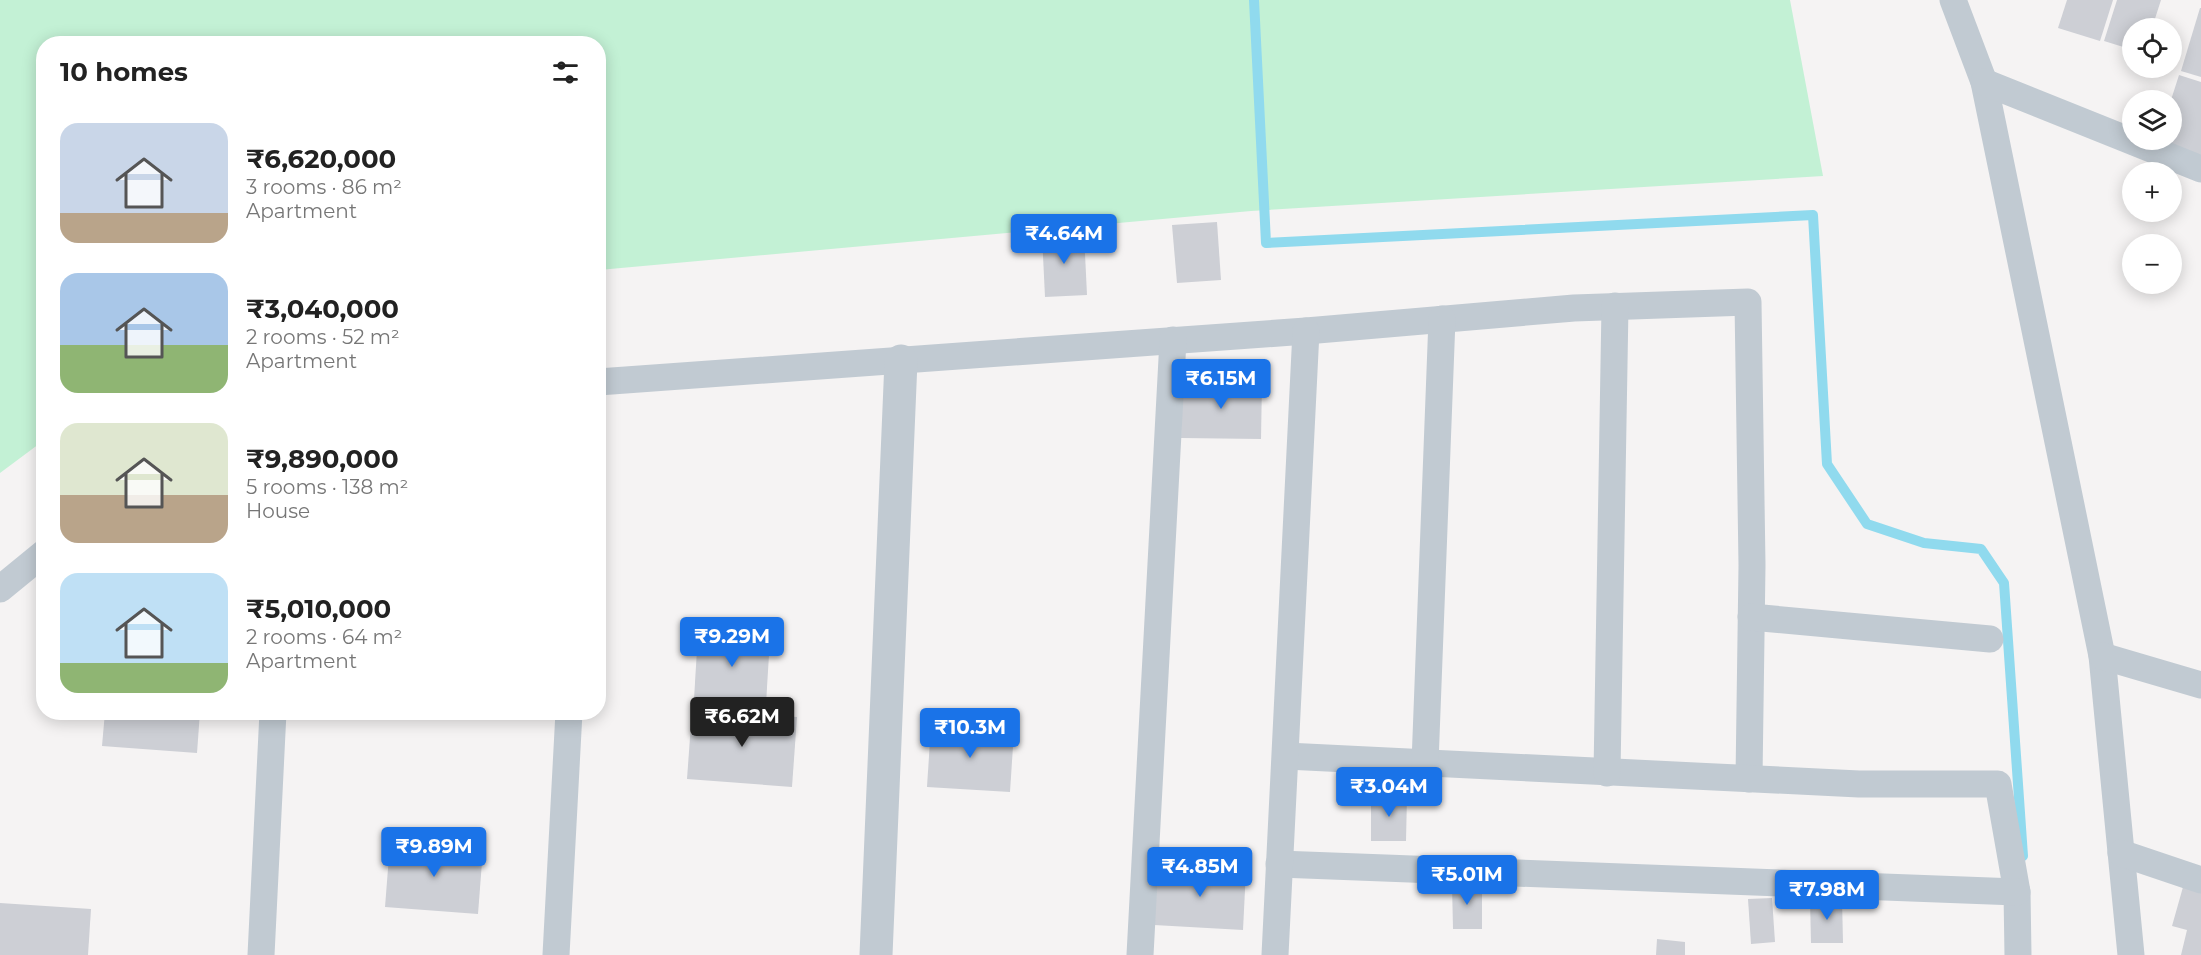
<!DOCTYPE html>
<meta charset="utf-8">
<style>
:root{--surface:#fff;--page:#f6f6f6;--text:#222;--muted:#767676;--accent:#1a73e8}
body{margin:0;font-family:Montserrat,sans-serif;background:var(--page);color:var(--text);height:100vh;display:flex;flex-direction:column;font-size:22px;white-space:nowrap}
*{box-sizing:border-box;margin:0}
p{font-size:20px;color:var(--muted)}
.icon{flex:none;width:33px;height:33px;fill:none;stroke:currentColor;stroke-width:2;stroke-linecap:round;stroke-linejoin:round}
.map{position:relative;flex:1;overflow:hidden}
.side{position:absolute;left:36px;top:36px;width:570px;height:684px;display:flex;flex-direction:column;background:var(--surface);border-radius:24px;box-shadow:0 3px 15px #0003}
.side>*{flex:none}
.buttons{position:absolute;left:2122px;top:18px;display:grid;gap:12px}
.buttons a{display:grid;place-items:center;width:60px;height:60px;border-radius:50%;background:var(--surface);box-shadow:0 3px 15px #0003;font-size:30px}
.price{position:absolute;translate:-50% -51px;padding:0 14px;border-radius:6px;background:var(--accent);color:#fff;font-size:20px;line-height:39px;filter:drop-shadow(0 2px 3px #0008)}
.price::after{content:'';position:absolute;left:50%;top:36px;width:18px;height:14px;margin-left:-9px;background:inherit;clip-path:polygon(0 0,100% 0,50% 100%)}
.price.active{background:#222;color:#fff}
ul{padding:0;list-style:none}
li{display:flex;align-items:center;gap:18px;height:150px;padding:0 24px}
li span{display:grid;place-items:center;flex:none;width:168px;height:120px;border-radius:18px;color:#555}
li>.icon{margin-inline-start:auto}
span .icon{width:72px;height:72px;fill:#fffc;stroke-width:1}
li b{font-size:26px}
h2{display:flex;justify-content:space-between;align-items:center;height:72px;padding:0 24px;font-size:26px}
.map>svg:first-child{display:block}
.green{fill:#c3f1d5}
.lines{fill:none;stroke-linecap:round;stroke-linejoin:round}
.stream{stroke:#90daee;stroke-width:10}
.building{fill:#cdcfd5}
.minor{stroke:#c1cad2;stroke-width:27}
.tertiary{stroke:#c1cad2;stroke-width:33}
</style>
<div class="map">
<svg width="2201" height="955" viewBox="0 0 2201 955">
<rect width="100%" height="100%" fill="#f5f3f3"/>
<polygon class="green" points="0,0 1790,0 1823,176 1251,211 599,270 598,44 44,44 43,441 0,473"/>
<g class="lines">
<polyline class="stream" points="1254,0 1266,243 1813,215 1827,464 1867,524 1924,543 1981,549 2004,583 2023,856"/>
</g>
<g class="building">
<polygon points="2067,0 2113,0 2100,41 2058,28"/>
<polygon points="2117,0 2161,0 2152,28 2133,28 2133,50 2104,41"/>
<polygon points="2200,8 2201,8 2201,77 2181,71"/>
<polygon points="2179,75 2201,82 2201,159 2159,140 2172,140 2171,100"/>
<polygon points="1217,222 1221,280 1177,283 1172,225"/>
<polygon points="1084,233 1087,295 1045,297 1042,235"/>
<polygon points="1182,380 1262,382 1261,439 1181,438"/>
<polygon points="698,633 770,638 766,704 694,699"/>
<polygon points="692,710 797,717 792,787 687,779"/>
<polygon points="105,712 200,712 197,753 102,746"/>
<polygon points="931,725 1014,731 1010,792 927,787"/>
<polygon points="1371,796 1407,796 1406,841 1371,841"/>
<polygon points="390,843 483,849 478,914 385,907"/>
<polygon points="1157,866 1246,870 1243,930 1154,925"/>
<polygon points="1482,883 1482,929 1453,929 1452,884"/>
<polygon points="2183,887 2201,891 2201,955 2181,955 2187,930 2172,926"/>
<polygon points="1772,898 1775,942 1751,944 1748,899"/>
<polygon points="1842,898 1843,943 1811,943 1810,899"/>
<polygon points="0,903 91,909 88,955 0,955"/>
<polygon points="1657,939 1685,942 1685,955 1656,955"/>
</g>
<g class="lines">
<g class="minor">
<polyline points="1953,0 1984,82 2102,656 2131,955"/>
<polyline points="1984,82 2201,169"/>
<polyline points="598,382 1306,331 1574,308 1748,302 1752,565 1749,779"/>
<polyline points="0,589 44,553"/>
<polyline points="1751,617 1990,639"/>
<polyline points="2102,656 2201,685"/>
<polyline points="1286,756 1859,784 1998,784 2017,892 2018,955"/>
<polyline points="1425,763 1442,319"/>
<polyline points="1607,773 1615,306"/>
<polyline points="2121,853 2201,880"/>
<polyline points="1279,864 2017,892"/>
<polyline points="261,955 273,712"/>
<polyline points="556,955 569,712"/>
<polyline points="1140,955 1173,340"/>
<polyline points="1275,955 1306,331"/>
</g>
<polyline class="tertiary" points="876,955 901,361"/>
</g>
</svg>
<div class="buttons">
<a><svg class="icon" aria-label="locate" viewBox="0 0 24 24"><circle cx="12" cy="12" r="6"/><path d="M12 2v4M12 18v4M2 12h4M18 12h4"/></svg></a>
<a><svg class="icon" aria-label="layers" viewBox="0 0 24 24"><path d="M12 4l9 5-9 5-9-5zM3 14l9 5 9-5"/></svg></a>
<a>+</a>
<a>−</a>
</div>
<b class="price" style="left:1064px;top:265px">₹4.64M</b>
<b class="price" style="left:1221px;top:410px">₹6.15M</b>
<b class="price" style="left:732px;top:668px">₹9.29M</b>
<b class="price active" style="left:742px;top:748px">₹6.62M</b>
<b class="price" style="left:970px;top:759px">₹10.3M</b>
<b class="price" style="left:1389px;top:818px">₹3.04M</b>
<b class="price" style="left:434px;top:878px">₹9.89M</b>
<b class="price" style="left:1200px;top:898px">₹4.85M</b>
<b class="price" style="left:1467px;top:906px">₹5.01M</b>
<b class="price" style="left:1827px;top:921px">₹7.98M</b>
<section class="side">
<h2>10 homes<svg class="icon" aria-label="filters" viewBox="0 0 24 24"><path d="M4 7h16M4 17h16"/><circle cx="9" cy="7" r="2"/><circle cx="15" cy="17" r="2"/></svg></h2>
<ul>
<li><span style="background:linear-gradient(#c9d6e8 75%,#b9a48a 0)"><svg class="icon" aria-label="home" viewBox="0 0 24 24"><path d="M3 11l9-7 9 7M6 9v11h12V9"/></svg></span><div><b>₹6,620,000</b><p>3 rooms · 86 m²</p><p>Apartment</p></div></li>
<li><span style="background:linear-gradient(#a9c7e8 60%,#8fb573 0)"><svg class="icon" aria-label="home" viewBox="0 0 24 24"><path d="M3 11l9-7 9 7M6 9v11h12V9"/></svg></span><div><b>₹3,040,000</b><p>2 rooms · 52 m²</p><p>Apartment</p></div></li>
<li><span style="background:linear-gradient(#dfe7d0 60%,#b9a48a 0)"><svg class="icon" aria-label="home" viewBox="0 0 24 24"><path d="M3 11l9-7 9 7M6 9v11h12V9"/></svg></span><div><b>₹9,890,000</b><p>5 rooms · 138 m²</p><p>House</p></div></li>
<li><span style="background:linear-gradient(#bfe0f5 75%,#8fb573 0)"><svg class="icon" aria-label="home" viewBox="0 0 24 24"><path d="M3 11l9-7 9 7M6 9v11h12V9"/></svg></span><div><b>₹5,010,000</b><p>2 rooms · 64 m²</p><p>Apartment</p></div></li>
</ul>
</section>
</div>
